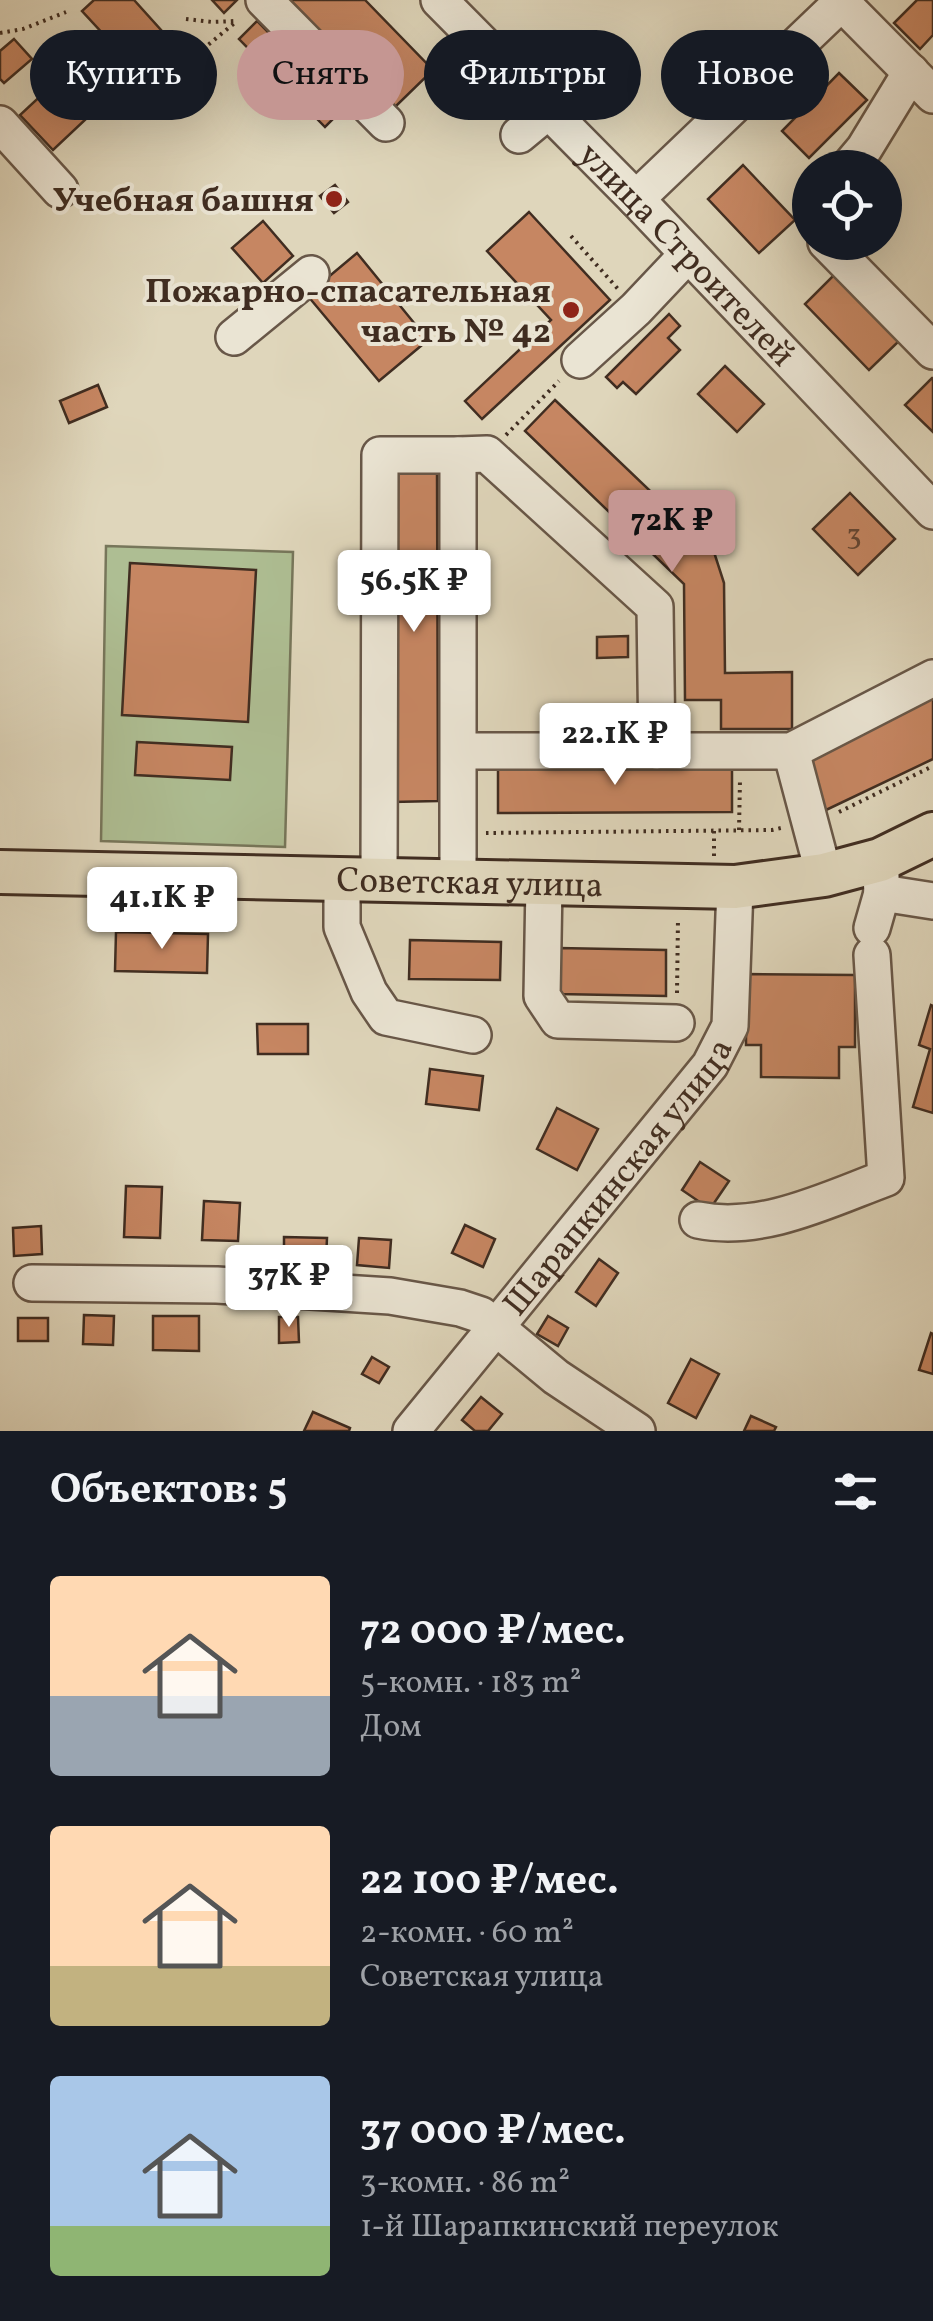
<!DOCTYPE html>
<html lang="ru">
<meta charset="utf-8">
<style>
:root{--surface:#171b24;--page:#20242c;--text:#f1f3f6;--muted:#9ea1a6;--accent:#c59692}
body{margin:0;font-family:Vollkorn,serif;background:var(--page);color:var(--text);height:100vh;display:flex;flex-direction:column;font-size:38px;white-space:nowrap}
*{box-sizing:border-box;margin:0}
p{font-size:32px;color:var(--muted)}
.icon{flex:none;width:55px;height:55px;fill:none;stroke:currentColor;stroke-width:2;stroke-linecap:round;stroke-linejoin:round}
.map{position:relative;height:1431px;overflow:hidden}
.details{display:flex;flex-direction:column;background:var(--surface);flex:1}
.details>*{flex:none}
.top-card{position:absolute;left:30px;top:30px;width:875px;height:90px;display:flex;gap:20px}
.tools{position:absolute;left:792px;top:150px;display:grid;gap:20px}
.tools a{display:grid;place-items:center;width:110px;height:110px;border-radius:50%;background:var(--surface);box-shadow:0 10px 40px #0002;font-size:50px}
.price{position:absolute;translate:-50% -85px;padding:0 22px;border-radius:10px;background:#fff;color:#222;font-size:32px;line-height:65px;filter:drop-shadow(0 2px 5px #0008)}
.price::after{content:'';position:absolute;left:50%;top:60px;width:30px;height:22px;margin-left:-15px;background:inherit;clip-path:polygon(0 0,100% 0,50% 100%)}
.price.selected{background:var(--accent);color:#111}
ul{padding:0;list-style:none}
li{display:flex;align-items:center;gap:30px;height:250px;padding:0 50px}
li span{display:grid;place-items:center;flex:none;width:280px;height:200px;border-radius:10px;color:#555}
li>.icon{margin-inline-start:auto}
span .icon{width:120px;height:120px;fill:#fffc;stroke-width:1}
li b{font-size:42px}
h2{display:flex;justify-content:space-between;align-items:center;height:120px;padding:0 50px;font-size:42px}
.pill{padding:0 35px;border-radius:45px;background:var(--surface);box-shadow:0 10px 40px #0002;font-size:35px;line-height:90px}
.pill.selected{background:var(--accent);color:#111}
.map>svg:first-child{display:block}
.green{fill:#aebe93;stroke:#77765a;stroke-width:2.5}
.building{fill:#c68662;stroke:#402d21;stroke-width:2.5}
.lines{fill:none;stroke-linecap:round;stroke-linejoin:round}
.minor-casing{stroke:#685748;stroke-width:40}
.major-casing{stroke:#402d21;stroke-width:48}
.path{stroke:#402d21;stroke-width:4;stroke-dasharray:2.5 5;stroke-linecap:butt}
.minor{stroke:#eae4d3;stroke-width:35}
.major{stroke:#dfd6bb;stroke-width:42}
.poi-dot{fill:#8f2418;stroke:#eae4d3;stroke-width:4}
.labels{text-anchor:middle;stroke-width:8;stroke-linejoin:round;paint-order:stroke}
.number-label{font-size:30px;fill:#624331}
.poi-label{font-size:35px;font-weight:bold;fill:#402d21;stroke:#eae4d3;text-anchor:end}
.street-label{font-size:35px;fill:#402d21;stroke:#eae4d3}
</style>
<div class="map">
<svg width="933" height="1431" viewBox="0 0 933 1431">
<rect width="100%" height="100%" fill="#dfd6bb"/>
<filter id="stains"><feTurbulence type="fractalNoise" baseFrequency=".002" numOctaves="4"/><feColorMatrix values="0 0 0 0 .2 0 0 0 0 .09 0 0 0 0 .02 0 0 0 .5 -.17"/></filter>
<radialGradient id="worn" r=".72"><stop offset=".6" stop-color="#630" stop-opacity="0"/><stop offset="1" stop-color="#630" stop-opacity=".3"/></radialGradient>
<polygon class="green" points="106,546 293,552 285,847 101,841"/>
<g class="building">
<polygon points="94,0 134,0 170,40 53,150 20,115 105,36 82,11"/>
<polygon points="212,0 237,0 224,13"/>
<polygon points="290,0 365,0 433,70 395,107"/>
<polygon points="917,0 933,0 933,35 920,49 894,23"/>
<polygon points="257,21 343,109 325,127 239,39"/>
<polygon points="14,39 32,59 4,83 0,79 0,51"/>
<polygon points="839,73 867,100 809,158 782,131"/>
<polygon points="743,165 795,220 759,253 708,199"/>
<polygon points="335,185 348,202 334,213 320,196"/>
<polygon points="529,212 610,300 482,419 465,401 551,320 487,251"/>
<polygon points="263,221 293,256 263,283 232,248"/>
<polygon points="357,253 428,340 379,381 307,295"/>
<polygon points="834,275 899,341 869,370 805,304"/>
<polygon points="669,314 680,326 668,338 680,350 636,394 623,382 617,388 606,377"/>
<polygon points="725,366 764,404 737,432 698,394"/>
<polygon points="932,378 933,378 933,432 905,405"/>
<polygon points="98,385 107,407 69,423 60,401"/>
<polygon points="555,400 714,552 724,583 725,673 792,672 792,729 721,729 721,700 685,700 684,584 525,431"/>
<polygon points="390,470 437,470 438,801 392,802"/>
<polygon points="850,493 895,539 858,575 813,529"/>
<polygon points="130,563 256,570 248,722 122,715"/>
<polygon points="628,636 628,657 597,658 597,637"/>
<polygon points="933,698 933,759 826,810 802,760"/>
<polygon points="137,742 232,747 230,780 135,775"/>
<polygon points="732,762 732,812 498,813 498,763"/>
<polygon points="116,932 208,934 207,973 115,971"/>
<polygon points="410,940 501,942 500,980 409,979"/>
<polygon points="558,948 666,950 666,996 558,994"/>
<polygon points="746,974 855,975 855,1047 839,1047 839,1078 761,1077 761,1045 746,1045"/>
<polygon points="931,1005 933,1006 933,1113 913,1107 930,1049 919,1045"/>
<polygon points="257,1024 308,1024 308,1054 258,1054"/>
<polygon points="430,1069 483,1076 479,1110 426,1104"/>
<polygon points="557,1108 598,1129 577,1170 537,1149"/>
<polygon points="700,1162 729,1181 710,1209 682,1190"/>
<polygon points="126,1186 162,1187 160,1238 124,1237"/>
<polygon points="204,1201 240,1203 238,1241 202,1240"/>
<polygon points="465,1225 495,1239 483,1267 452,1253"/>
<polygon points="41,1226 42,1254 14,1256 13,1228"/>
<polygon points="284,1237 327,1238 326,1259 284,1259"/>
<polygon points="359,1238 391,1240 389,1268 357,1265"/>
<polygon points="599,1259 618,1273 596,1306 576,1292"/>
<polygon points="84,1315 114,1316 113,1345 83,1344"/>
<polygon points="153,1316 199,1316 199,1351 153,1350"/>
<polygon points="548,1316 568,1328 558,1346 537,1334"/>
<polygon points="279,1317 298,1317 299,1342 279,1343"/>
<rect x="18" y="1318" width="30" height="23"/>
<polygon points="931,1333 933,1334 933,1374 919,1370"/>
<polygon points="372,1357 389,1367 379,1383 362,1374"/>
<polygon points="691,1359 719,1374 696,1418 668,1403"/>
<polygon points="481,1397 502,1414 488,1431 475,1431 462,1420"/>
<polygon points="313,1412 350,1428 349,1431 304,1431"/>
<polygon points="751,1416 776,1427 774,1431 744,1431"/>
</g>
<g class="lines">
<g class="minor-casing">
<g id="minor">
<polyline points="264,0 386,123"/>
<path id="s1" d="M439 0 636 199 933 511"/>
<polyline points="841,2 933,95"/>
<polyline points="0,124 60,190"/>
<polyline points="519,135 548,111"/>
<polyline points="848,168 864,149 911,72"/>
<polyline points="636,199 844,0"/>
<polyline points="826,242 933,351"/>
<polyline points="234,337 311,274"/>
<polyline points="580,360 636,309 688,254"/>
<polyline points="458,455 487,454 655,607 657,751"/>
<polyline points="459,751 791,751 933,678"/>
<polyline points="791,751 824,875"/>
<polyline points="880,860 882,893 933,901"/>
<polyline points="342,880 342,927 369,992 386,1017 473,1035"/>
<polyline points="379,881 380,455 458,455 458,882"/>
<polyline points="544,884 542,996 558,1020 676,1023"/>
<polyline points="872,928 882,893"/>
<path d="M698 1220C762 1233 827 1200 886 1178L872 955"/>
<polyline points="32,1283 217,1285 390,1296 460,1308 481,1315 556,1377 637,1431"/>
<path id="s2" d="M411 1431 710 1065 730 1026 735 887"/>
</g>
</g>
<g class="major-casing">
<g id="major">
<path id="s3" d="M0 872 735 887 824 875 880 860 933 834"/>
</g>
</g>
<g class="path">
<polyline points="186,19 212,22 236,21"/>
<polyline points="0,33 23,29 66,12"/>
<polyline points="197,54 237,21"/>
<polyline points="571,236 618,289"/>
<polyline points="506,435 559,381"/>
<polyline points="839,812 933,766"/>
<polyline points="739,830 740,780"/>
<polyline points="486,833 772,830 781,828"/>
<polyline points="714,856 714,831"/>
<polyline points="677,993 678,919"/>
</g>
<use href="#minor" class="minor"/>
<use href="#major" class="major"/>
</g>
<g class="poi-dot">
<circle cx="334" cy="199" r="10"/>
<circle cx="571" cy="310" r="10"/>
</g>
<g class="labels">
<g class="number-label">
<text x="854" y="544">3</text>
</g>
<g class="poi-label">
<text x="314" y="211">Учебная башня</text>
<text x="551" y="302">Пожарно-спасательная<tspan x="551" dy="40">часть № 42</tspan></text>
</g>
<g class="street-label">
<text dy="12" stroke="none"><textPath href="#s1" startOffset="355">улица Строителей</textPath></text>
<text dy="12" stroke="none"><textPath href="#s3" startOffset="470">Советская улица</textPath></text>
<text dy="12" stroke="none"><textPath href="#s2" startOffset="328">Шарапкинская улица</textPath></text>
</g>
</g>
<rect width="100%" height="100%" filter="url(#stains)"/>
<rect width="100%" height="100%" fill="url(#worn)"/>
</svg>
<div class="tools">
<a><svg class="icon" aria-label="locate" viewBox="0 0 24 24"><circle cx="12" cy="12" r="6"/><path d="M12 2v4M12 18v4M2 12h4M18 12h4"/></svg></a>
</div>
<b class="price selected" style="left:672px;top:575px">72K ₽</b>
<b class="price" style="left:414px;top:635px">56.5K ₽</b>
<b class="price" style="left:615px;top:788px">22.1K ₽</b>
<b class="price" style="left:162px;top:952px">41.1K ₽</b>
<b class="price" style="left:289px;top:1330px">37K ₽</b>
<div class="top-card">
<a class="pill">Купить</a>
<a class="pill selected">Снять</a>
<a class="pill">Фильтры</a>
<a class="pill">Новое</a>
</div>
</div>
<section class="details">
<h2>Объектов: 5<svg class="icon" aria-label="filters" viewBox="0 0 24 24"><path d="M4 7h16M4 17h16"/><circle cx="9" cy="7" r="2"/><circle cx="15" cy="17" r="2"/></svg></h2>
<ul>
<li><span style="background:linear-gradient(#ffd9b3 60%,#9aa5b1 0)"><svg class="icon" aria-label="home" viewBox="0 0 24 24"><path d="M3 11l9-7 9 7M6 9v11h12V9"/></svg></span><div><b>72 000 ₽/мес.</b><p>5-комн. · 183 m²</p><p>Дом</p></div></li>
<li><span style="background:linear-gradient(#ffd9b3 70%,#c2b280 0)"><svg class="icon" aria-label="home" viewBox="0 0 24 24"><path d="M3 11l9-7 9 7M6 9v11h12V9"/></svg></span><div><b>22 100 ₽/мес.</b><p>2-комн. · 60 m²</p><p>Советская улица</p></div></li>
<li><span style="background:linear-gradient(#a9c7e8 75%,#8fb573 0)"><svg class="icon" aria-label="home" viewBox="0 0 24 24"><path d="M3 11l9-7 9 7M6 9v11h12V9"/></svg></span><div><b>37 000 ₽/мес.</b><p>3-комн. · 86 m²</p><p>1-й Шарапкинский переулок</p></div></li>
</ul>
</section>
